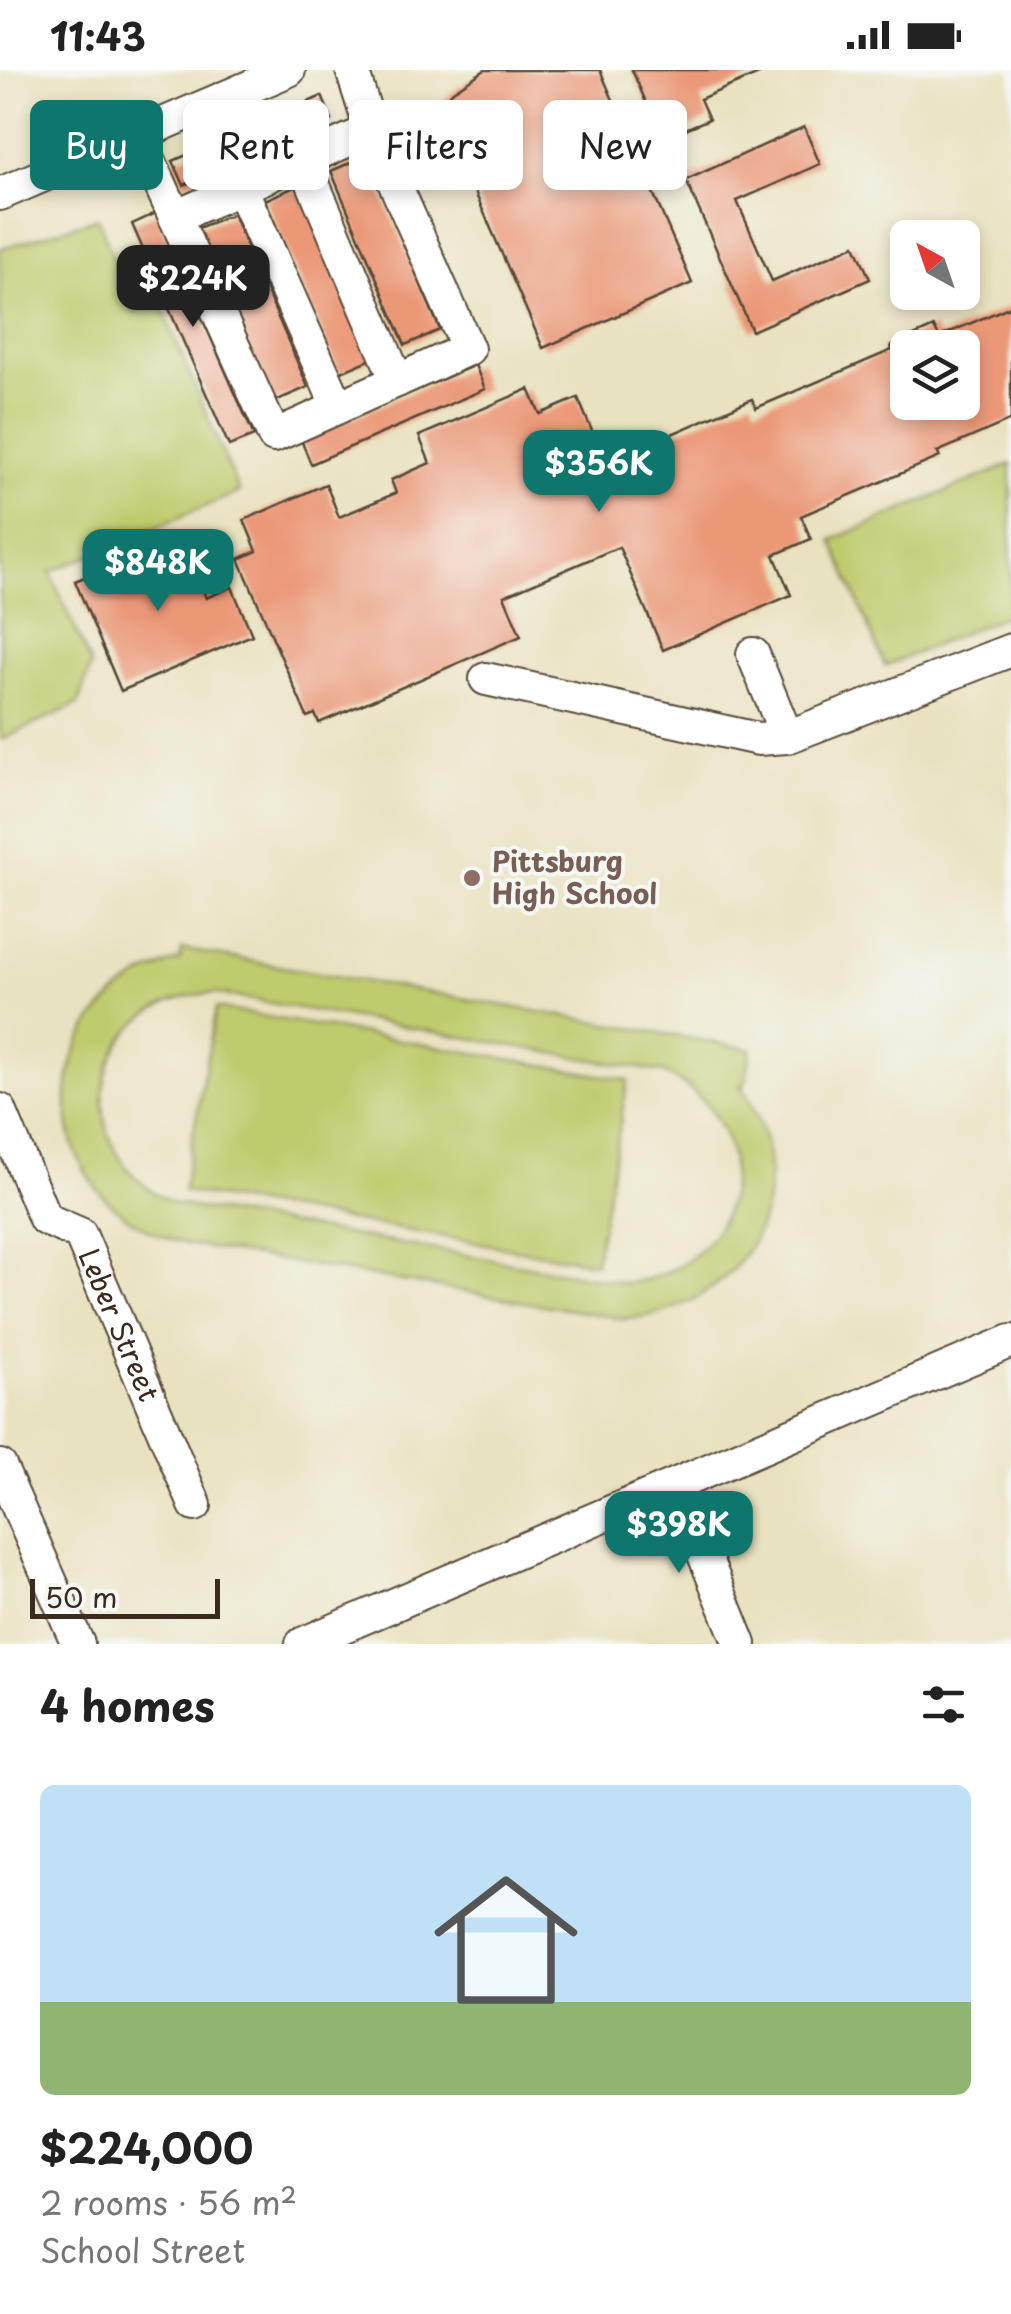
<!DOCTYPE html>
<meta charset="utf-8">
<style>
:root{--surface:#fff;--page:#f6f6f6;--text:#222;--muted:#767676;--accent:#0f766e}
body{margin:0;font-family:"Playpen Sans",sans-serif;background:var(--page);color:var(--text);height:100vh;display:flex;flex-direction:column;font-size:38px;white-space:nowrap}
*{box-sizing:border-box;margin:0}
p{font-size:32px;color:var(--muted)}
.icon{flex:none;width:55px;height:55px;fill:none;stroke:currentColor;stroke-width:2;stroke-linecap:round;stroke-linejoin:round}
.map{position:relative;height:1574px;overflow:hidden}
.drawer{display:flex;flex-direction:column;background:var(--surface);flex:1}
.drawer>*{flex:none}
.hud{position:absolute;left:30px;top:30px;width:952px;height:90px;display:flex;gap:20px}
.needle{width:65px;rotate:320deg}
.tools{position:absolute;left:890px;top:150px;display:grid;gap:20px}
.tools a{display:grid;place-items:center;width:90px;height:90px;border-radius:15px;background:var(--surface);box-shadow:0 5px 15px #0003;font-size:50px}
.scale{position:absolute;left:30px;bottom:25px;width:190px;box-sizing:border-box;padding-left:10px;border:5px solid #3b2a1e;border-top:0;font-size:28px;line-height:35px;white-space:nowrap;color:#3b2a1e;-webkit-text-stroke:8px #f6f6f2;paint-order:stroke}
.price{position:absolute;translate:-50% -85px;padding:0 22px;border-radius:20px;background:var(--accent);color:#fff;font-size:32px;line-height:65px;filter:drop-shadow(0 2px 5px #0008)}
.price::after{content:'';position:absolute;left:50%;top:60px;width:30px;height:22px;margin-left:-15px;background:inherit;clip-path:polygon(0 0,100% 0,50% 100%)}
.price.current{background:#222;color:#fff}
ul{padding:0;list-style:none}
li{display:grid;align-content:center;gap:20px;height:530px;padding:0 40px}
li span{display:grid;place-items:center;height:310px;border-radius:15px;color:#555}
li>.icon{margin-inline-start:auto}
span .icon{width:180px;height:180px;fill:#fffc;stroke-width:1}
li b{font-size:42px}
h2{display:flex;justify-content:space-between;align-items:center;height:120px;padding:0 40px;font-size:42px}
.pill{padding:0 35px;border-radius:15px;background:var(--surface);box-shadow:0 5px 15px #0003;font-size:35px;line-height:90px}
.pill.current{background:var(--accent);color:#fff}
.status{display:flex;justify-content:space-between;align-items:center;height:70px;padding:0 50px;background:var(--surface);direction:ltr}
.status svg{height:28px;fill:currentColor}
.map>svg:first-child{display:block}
.green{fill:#bfcb6d;stroke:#7d7a46;stroke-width:2.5;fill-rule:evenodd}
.building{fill:#eb9877;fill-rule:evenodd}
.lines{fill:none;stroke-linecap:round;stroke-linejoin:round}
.minor-casing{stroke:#554636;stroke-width:36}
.minor{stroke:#fff;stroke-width:32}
.education-dot{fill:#8d6e63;stroke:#f6f6f2;stroke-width:4}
.labels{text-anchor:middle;stroke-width:8;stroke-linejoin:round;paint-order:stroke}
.education-label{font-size:28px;font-weight:bold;fill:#785e54;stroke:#f6f6f2;text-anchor:start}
.street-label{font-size:28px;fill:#3b2a1e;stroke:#f6f6f2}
</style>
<div class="status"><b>11:43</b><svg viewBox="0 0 49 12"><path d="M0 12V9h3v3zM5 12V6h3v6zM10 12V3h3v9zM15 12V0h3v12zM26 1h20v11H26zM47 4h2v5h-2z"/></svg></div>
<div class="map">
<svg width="1011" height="1574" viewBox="0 0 1011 1574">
<rect width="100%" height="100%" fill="#f6f6f2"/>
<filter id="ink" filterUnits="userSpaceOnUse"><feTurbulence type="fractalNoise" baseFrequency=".01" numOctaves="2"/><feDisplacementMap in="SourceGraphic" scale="20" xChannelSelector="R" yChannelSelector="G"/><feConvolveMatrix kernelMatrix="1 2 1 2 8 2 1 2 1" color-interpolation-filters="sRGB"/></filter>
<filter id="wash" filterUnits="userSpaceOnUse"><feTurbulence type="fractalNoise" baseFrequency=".0048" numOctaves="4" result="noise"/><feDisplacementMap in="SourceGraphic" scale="40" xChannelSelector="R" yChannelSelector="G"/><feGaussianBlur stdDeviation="2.25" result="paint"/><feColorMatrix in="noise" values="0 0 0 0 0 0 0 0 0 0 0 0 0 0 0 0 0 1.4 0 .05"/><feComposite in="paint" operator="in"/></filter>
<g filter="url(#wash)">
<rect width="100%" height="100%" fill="#e9e2c0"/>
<g class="green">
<polygon points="98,148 134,242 159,230 239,422 50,502 91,595 78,634 0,670 0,179"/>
<polygon points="1011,394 1011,543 885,596 832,470"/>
<path d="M182 879 751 979 745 1015H740C810 1120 747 1239 624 1249L186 1174C30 1134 26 936 180 890ZM213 923 662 1002C774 1054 746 1202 624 1213L175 1134C62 1083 88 930 213 923Z"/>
<polygon points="216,938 628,1010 595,1193 183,1121"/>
</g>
<g id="blocks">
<g class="building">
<polygon points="485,0 600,0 692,213 543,278 471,113 464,116 447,79 439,83 424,53 453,21"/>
<polygon points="632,0 768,0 700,29 709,49 662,69"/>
<polygon points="322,26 332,50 184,115 173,91"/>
<polygon points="804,57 820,94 737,131 772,211 855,175 870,209 752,261 686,110"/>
<polygon points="366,86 440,260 405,275 331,101"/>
<polygon points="299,115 374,288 339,303 265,130"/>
<polygon points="156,143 254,366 229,376 132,154"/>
<polygon points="233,144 308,317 273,332 198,158"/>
<path d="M1011 236V350L937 382 940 387 801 446 811 469 774 485 791 525 663 580 619 477 504 526 521 566 319 653 315 644 307 647 239 489 257 481 244 450 326 414 339 447 396 423 391 410 430 393 419 366 529 319 540 344 578 328 603 387 637 372 643 386 668 376 665 367 752 329 756 338 892 280 891 276 934 257 939 267ZM908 278H962V332H908Z"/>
<polygon points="475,295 485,319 311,394 301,370"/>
<polygon points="181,467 206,528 232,517 252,565 121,621 75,511"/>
</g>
</g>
</g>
<g filter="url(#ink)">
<use href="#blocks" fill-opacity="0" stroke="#554636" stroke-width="2.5"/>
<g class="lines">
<g class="minor-casing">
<g id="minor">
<polyline points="138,65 274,366 468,279 371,60 352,0"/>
<polyline points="303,90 397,311"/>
<polyline points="241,118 338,337"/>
<polyline points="0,124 289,0"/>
<polyline points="175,147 371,60"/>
<polyline points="753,584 787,667 1011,580"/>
<polyline points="486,609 758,669 787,667"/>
<path id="s1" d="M0 1040 45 1149 80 1164 195 1435"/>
<polyline points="0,1396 78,1574"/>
<polyline points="676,1415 740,1574"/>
<polyline points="302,1574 1011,1271"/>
</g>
</g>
<use href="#minor" class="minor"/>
</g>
</g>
<circle class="education-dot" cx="472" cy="808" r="10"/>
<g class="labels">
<g class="education-label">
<text x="492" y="802">Pittsburg<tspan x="492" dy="32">High School</tspan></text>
</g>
<g class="street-label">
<text dy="10" stroke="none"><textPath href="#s1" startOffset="255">Leber Street</textPath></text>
</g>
</g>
</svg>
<div class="tools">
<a><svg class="needle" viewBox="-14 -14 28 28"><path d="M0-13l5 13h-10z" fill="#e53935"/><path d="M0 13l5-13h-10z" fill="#767676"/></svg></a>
<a><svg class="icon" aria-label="layers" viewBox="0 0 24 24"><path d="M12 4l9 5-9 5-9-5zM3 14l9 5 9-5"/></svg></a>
</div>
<div class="scale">50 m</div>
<b class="price current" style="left:193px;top:260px">$224K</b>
<b class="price" style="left:599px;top:445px">$356K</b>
<b class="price" style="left:158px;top:544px">$848K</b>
<b class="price" style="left:679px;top:1506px">$398K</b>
<div class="hud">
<a class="pill current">Buy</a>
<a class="pill">Rent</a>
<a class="pill">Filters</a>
<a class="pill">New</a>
</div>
</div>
<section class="drawer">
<h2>4 homes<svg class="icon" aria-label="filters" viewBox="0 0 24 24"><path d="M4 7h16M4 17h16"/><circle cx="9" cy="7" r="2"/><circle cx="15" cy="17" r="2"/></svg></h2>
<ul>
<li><span style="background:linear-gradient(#bfe0f5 70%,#8fb573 0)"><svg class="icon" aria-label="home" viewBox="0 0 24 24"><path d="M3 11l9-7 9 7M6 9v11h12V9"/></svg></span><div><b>$224,000</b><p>2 rooms · 56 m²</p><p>School Street</p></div></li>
</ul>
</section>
